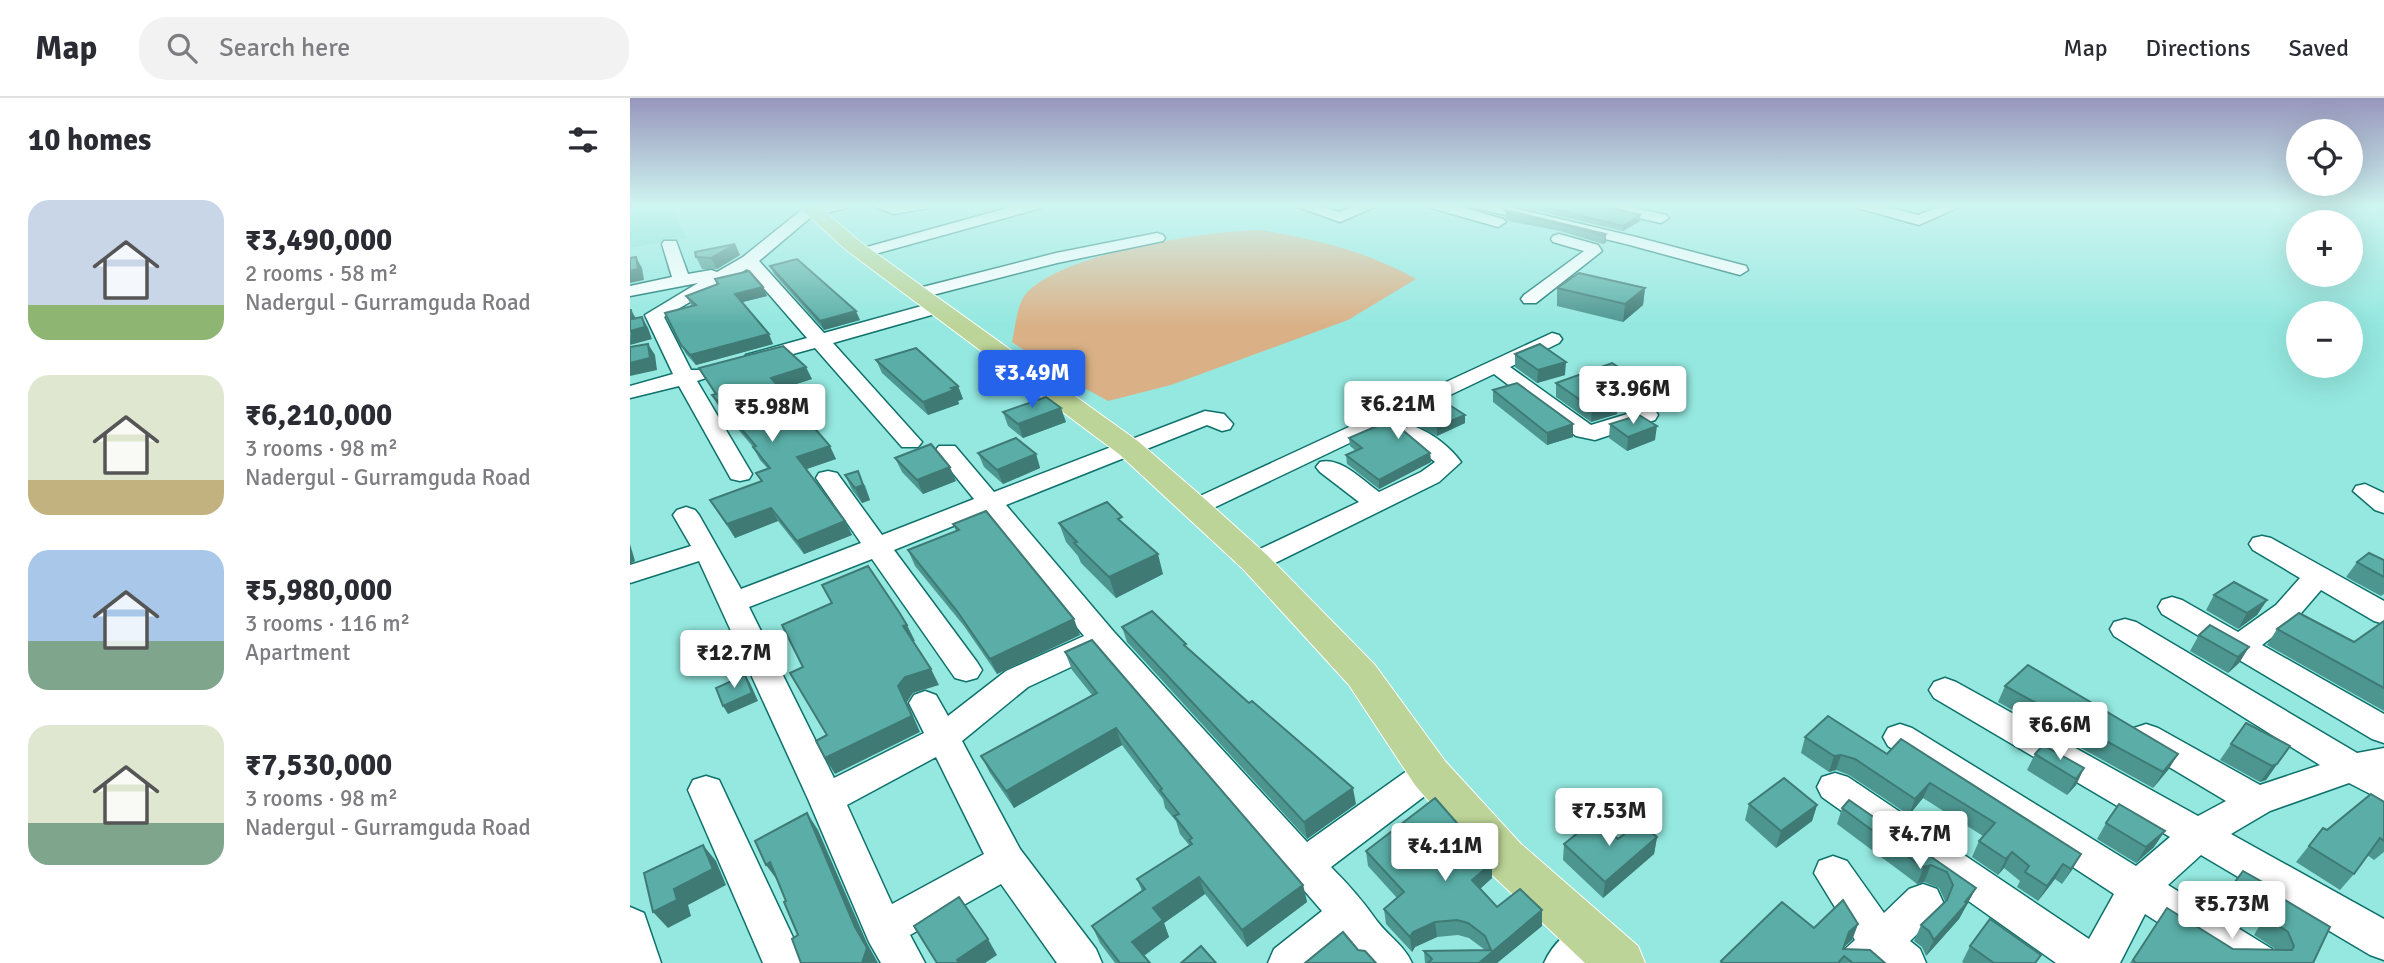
<!DOCTYPE html>
<meta charset="utf-8">
<style>
:root{--surface:#fff;--page:#f2f2f3;--text:#2b2b33;--muted:#7c7c81;--line:#e1e1e2;--accent:#2563eb}
body{margin:0;font-family:Signika,sans-serif;background:var(--page);color:var(--text);height:100vh;display:flex;flex-direction:column;font-size:26px;white-space:nowrap}
*{box-sizing:border-box;margin:0}
p{font-size:23px;color:var(--muted)}
.icon{flex:none;width:38px;height:38px;fill:none;stroke:currentColor;stroke-width:2;stroke-linecap:round;stroke-linejoin:round}
.map{position:relative;flex:1;overflow:hidden}
.drawer{display:flex;flex-direction:column;background:var(--surface);width:630px}
.drawer>*{flex:none}
.tools{position:absolute;left:1656px;top:21px;display:grid;gap:14px}
.tools a{display:grid;place-items:center;width:77px;height:77px;border-radius:50%;background:var(--surface);box-shadow:0 7px 28px #0002;font-size:35px}
.price{position:absolute;translate:-50% -60px;padding:0 16px;border-radius:7px;background:#fff;color:#222;font-size:23px;line-height:46px;filter:drop-shadow(0 2px 4px #0008)}
.price::after{content:'';position:absolute;left:50%;top:42px;width:21px;height:16px;margin-left:-10px;background:inherit;clip-path:polygon(0 0,100% 0,50% 100%)}
.price.on{background:var(--accent);color:#fff}
ul{padding:0;list-style:none}
li{display:flex;align-items:center;gap:21px;height:175px;padding:0 28px}
li span{display:grid;place-items:center;flex:none;width:196px;height:140px;border-radius:21px;color:#555}
li>.icon{margin-inline-start:auto}
span .icon{width:84px;height:84px;fill:#fffc;stroke-width:1}
li b{font-size:30px}
h2{display:flex;justify-content:space-between;align-items:center;height:84px;padding:0 28px;font-size:30px}
header{display:flex;align-items:center;gap:42px;box-sizing:border-box;height:98px;padding:0 35px;background:var(--surface);border-bottom:2px solid var(--line)}
header strong{font-size:33px}
nav{display:flex;gap:38px;margin-inline-start:auto;font-size:24px}
.search{width:490px;height:63px;background:var(--page);display:flex;align-items:center;gap:18px;box-sizing:border-box;padding:0 24px;border-radius:28px;color:var(--muted);font-size:26px}
main{display:flex;flex:1;min-height:0}
.map>svg:first-child{display:block}
.built{fill:#7fded5}
.green{fill:#dab186}
.lines{fill:none;stroke-linecap:round;stroke-linejoin:round}
.minor-casing{stroke:#0e716b;stroke-width:3}
.major-casing{stroke:#fff;stroke-width:2}
.minor{fill:#fff;fill-rule:evenodd}
.major{fill:#bcd497;fill-rule:evenodd}
.wall{fill:#4d9690}
.shaded-wall{fill:#3f7a75}
.building{fill:#5aaea7;stroke:#3f7a75;stroke-width:2}
</style>
<header>
<strong>Map</strong>
<div class="search"><svg class="icon" aria-label="search" viewBox="0 0 24 24"><circle cx="10" cy="10" r="6"/><path d="M15 15l6 6"/></svg>Search here</div>
<nav><a>Map</a><a>Directions</a><a>Saved</a></nav>
</header>
<main>
<section class="drawer">
<h2>10 homes<svg class="icon" aria-label="filters" viewBox="0 0 24 24"><path d="M4 7h16M4 17h16"/><circle cx="9" cy="7" r="2"/><circle cx="15" cy="17" r="2"/></svg></h2>
<ul>
<li><span style="background:linear-gradient(#c9d6e8 75%,#8fb573 0)"><svg class="icon" aria-label="home" viewBox="0 0 24 24"><path d="M3 11l9-7 9 7M6 9v11h12V9"/></svg></span><div><b>₹3,490,000</b><p>2 rooms · 58 m²</p><p>Nadergul - Gurramguda Road</p></div></li>
<li><span style="background:linear-gradient(#dfe7d0 75%,#c2b280 0)"><svg class="icon" aria-label="home" viewBox="0 0 24 24"><path d="M3 11l9-7 9 7M6 9v11h12V9"/></svg></span><div><b>₹6,210,000</b><p>3 rooms · 98 m²</p><p>Nadergul - Gurramguda Road</p></div></li>
<li><span style="background:linear-gradient(#a9c7e8 65%,#7fa58c 0)"><svg class="icon" aria-label="home" viewBox="0 0 24 24"><path d="M3 11l9-7 9 7M6 9v11h12V9"/></svg></span><div><b>₹5,980,000</b><p>3 rooms · 116 m²</p><p>Apartment</p></div></li>
<li><span style="background:linear-gradient(#dfe7d0 70%,#7fa58c 0)"><svg class="icon" aria-label="home" viewBox="0 0 24 24"><path d="M3 11l9-7 9 7M6 9v11h12V9"/></svg></span><div><b>₹7,530,000</b><p>3 rooms · 98 m²</p><p>Nadergul - Gurramguda Road</p></div></li>
</ul>
</section>
<div class="map">
<svg width="1754" height="865" viewBox="0 0 1754 865">
<rect width="100%" height="100%" fill="#94e8e0"/>
<polygon class="built" points="0,107 40,107 57,140 0,150"/>
<path class="green" d="M630 132C688 142 734 152 786 181L718 222 541 287 478 303 427 275 382 244C385 231 387 207 395 197 429 155 577 133 630 132Z"/>
<g class="lines">
<g class="minor-casing">
<g id="minor">
<polygon points="193,107 218,107 216,110 181,119 129,163 194,235 306,204 312,206 315,210 312,214 203,245 292,344 288,349 272,349 185,250 123,267 116,265 113,261 116,257 177,240 117,171 34,219 61,272 76,272 79,276 76,280 67,283 122,376 119,381 110,383 101,381 49,288 0,300 0,288 43,276 15,217 68,185 0,198 0,188 42,179 32,146 34,143 46,143 58,176 81,172 87,174 113,159 175,109"/>
<polygon points="239,107 300,107 298,110 264,116"/>
<polygon points="388,107 413,107 411,110 238,158 232,160 224,155 226,152"/>
<polygon points="662,107 686,107 709,114 728,107 749,107 710,124"/>
<polygon points="799,107 824,107 873,121 876,124 868,129 801,110"/>
<polygon points="844,107 871,107 1006,139 1116,168 1118,172 1110,177 996,146 846,110"/>
<polygon points="963,107 992,107 1036,117 1039,120 1031,125 965,110"/>
<polygon points="1226,107 1251,107 1288,117 1313,107 1334,107 1289,127 1228,110"/>
<polygon points="527,135 533,137 535,140 533,143 427,165 291,200 282,195 285,191 426,155"/>
<polygon points="929,136 968,147 972,153 906,205 894,205 891,201 894,197 954,153 923,144 921,141 923,138"/>
<polygon points="922,235 929,237 932,241 929,245 880,269 961,327 1017,310 1025,312 1028,317 1025,322 965,342 946,338 864,276 575,414 566,417 557,414 553,409 557,404"/>
<path d="M575 313 594 316 603 326 600 331 592 333 577 327 376 407 484 534 677 744 788 665 800 661 812 665 817 675 812 685 701 769C718 786 733 803 747 823 759 839 774 847 782 865H733L715 844 690 865H638L644 851 692 813 469 556 398 589 332 643 390 751 466 851 472 865H427L371 786 280 837 295 865H251L239 844 178 701 69 463 0 485V467L61 448 43 417 47 412 56 409 65 412 69 417 111 491 231 445 186 380 189 375 198 373 207 375 252 437 344 401 305 353 309 348H325L364 394ZM355 415 454 538 376 573 318 618 306 597 295 593 284 597 279 605 294 635 204 680 119 509 242 461 325 580 336 583 347 580 352 572 347 564 264 452ZM306 659 354 756 262 806 217 707Z"/>
<path d="M782 328C800 333 820 349 831 364L809 384 635 470 625 473 615 470 611 464 615 458 729 404 690 374 686 369 690 364C711 359 732 382 749 394L791 374 805 364 771 335 774 330Z"/>
<polygon points="1735,386 1754,395 1754,415 1745,412 1723,393 1726,388"/>
<polygon points="1632,438 1641,440 1754,503 1754,526 1744,523 1691,492 1666,521 1632,547 1754,616 1754,645 1742,641 1532,516 1528,509 1532,502 1542,499 1552,502 1608,534 1646,507 1670,480 1623,452 1619,446 1623,440"/>
<polygon points="1495,521 1506,524 1727,655 1754,650 1754,703 1719,685 1640,713 1601,736 1754,821 1754,862 1740,857 1571,757 1538,787 1642,851 1648,865 1591,865 1515,816 1490,865 1426,865 1192,699 1187,689 1192,679 1205,675 1218,679 1459,841 1484,796 1258,648 1253,639 1258,630 1270,626 1282,630 1506,768 1540,739 1304,600 1299,592 1304,584 1315,580 1326,584 1568,718 1596,703 1504,648 1499,639 1504,630 1516,626 1528,630 1630,687 1690,667 1484,538 1480,531 1484,524"/>
<polygon points="76,678 89,682 175,865 133,865 58,692 63,682"/>
<polygon points="1203,758 1217,763 1254,815 1279,791 1293,786 1307,791 1313,804 1307,817 1280,843 1290,851 1296,865 1209,865 1215,851 1225,842 1184,775 1189,763"/>
<polygon points="0,809 14,815 31,865 0,865"/>
<path d="M961 822 975 828 981 841 975 854 964 865H914C923 845 940 830 961 822Z"/>
</g>
</g>
<g class="major-casing">
<polygon id="major" points="167,107 187,107 229,143 509,344 577,403 637,457 745,567 815,663 891,746 1008,848 1015,865 955,865 859,774 785,687 719,587 613,471 489,356 215,151"/>
</g>
<use href="#minor" class="minor"/>
<use href="#major" class="major"/>
</g>
<g class="wall">
<polygon points="892,107 971,107 1010,123 993,133 892,109"/>
<polygon points="875,112 976,136 976,144 973,146 930,133 878,123 875,120"/>
<polygon points="105,146 110,157 87,171 72,171 66,159"/>
<polygon points="140,168 230,222 194,232 144,176"/>
<polygon points="85,181 137,198 112,204 143,246 66,267 56,256 35,215 62,208 56,198 87,187"/>
<polygon points="927,190 1015,190 1013,207 993,224 927,208"/>
<polygon points="885,256 935,277 907,285 885,269"/>
<polygon points="246,262 328,288 333,301 328,303 329,306 298,317 252,275"/>
<polygon points="69,270 182,281 150,291 206,361 176,371 215,423 222,437 174,456 148,423 105,440 80,402 131,383 126,375 138,371 130,362 123,349 89,309 82,297 85,296"/>
<polygon points="1007,281 1006,294 986,301 987,316 961,324 926,299 926,285"/>
<polygon points="863,292 943,326 943,339 917,347 863,304"/>
<polygon points="810,301 835,325 807,338 783,326 772,329 771,331 800,355 801,364 749,391 717,366 716,357 726,353 720,348 719,340"/>
<polygon points="373,314 436,324 393,340 378,328"/>
<polygon points="980,326 1025,342 997,353 979,340"/>
<polygon points="348,355 406,356 410,370 373,386 354,369"/>
<polygon points="265,360 326,383 293,396 272,374"/>
<polygon points="215,377 235,387 240,402 232,405 222,392"/>
<polygon points="429,425 494,426 533,476 486,500 451,465 448,458 436,444"/>
<polygon points="323,426 450,537 367,576 334,528 285,468 278,452 326,433"/>
<polygon points="1754,462 1754,496 1751,498 1716,479 1727,464"/>
<polygon points="1584,497 1637,502 1627,517 1608,531 1576,512"/>
<polygon points="1754,523 1754,613 1637,547 1647,531 1724,544"/>
<polygon points="492,529 557,550 619,605 726,706 677,741 497,544"/>
<polygon points="1569,537 1619,549 1609,565 1598,575 1560,553"/>
<polygon points="435,554 673,787 677,804 617,849 575,796 534,825 539,839 514,858 520,865 485,865 470,845 462,828 512,793 507,781 559,747 550,736 546,723 535,710 533,701 492,647 384,710 360,675 351,658 462,597 442,572"/>
<polygon points="1375,588 1548,656 1538,672 1523,690 1368,604"/>
<polygon points="1175,639 1257,656 1451,756 1432,786 1425,781 1408,803 1387,789 1390,783 1374,770 1368,777 1342,759 1349,743 1353,738 1293,700 1279,717 1219,677 1206,672 1199,674 1171,655"/>
<polygon points="1601,646 1660,648 1636,682 1630,684 1590,662"/>
<polygon points="1405,656 1454,670 1446,687 1437,697 1397,672"/>
<polygon points="1754,704 1754,754 1744,762 1737,757 1724,776 1710,792 1666,764 1693,730 1697,732"/>
<polygon points="1119,706 1187,707 1182,723 1146,750 1115,722"/>
<polygon points="1212,710 1346,790 1329,821 1296,858 1292,849 1284,843 1291,827 1315,803 1309,790 1294,784 1287,786 1282,782 1207,726"/>
<polygon points="1476,725 1524,749 1506,765 1467,741"/>
<polygon points="1027,739 1024,756 973,800 933,762 934,746 988,741"/>
<polygon points="736,753 862,780 850,791 867,809 912,828 867,865 795,865 794,853 855,852 839,840 828,837 807,839 785,849 782,854 756,826 754,811 767,800 738,768"/>
<polygon points="1613,773 1627,798 1621,806 1598,792"/>
<polygon points="1650,799 1683,865 1500,865 1537,810 1603,851 1645,852 1644,850 1624,837 1637,815"/>
<polygon points="1228,826 1222,842 1214,848 1213,851 1255,865 1090,865 1091,863 1184,830"/>
<polygon points="1340,848 1411,857 1406,865 1334,865 1332,864"/>
</g>
<g class="shaded-wall">
<polygon points="1010,117 1010,123 993,133 993,128"/>
<polygon points="976,136 976,144 973,146 974,138"/>
<polygon points="105,146 110,157 87,171 81,160"/>
<polygon points="6,159 12,170 14,182 0,185 0,173"/>
<polygon points="133,189 137,198 109,205 105,196"/>
<polygon points="1015,190 1013,207 993,224 995,206"/>
<polygon points="1,212 8,224 12,219 18,230 22,241 0,247"/>
<polygon points="226,213 230,222 194,232 190,223"/>
<polygon points="139,236 143,246 66,267 60,257"/>
<polygon points="18,246 25,257 27,272 0,278 0,265"/>
<polygon points="936,264 935,277 907,285 908,272"/>
<polygon points="176,269 182,281 147,292 141,280"/>
<polygon points="1007,281 1006,294 972,306 973,293"/>
<polygon points="328,288 333,301 328,303 329,306 298,317 293,304"/>
<polygon points="988,303 987,316 961,324 962,310"/>
<polygon points="431,310 436,324 393,340 388,326"/>
<polygon points="782,317 783,326 772,329 769,337 769,329 771,320"/>
<polygon points="835,317 835,325 807,338 807,329"/>
<polygon points="943,326 943,339 917,347 917,335"/>
<polygon points="1027,328 1025,342 997,353 998,339"/>
<polygon points="200,348 206,361 174,372 167,359"/>
<polygon points="800,355 801,364 749,391 749,382"/>
<polygon points="406,356 410,370 373,386 367,372"/>
<polygon points="320,369 326,383 293,396 287,382"/>
<polygon points="228,373 240,402 232,405 225,390"/>
<polygon points="141,410 148,423 105,440 97,426"/>
<polygon points="215,423 222,437 174,456 167,443"/>
<polygon points="0,446 5,463 0,466"/>
<polygon points="528,456 533,476 486,500 479,479"/>
<polygon points="1637,502 1627,517 1608,531 1617,515"/>
<polygon points="444,521 450,537 367,576 360,561"/>
<polygon points="277,527 285,543 281,544 273,528"/>
<polygon points="1619,549 1609,565 1598,575 1608,559"/>
<polygon points="301,571 309,587 283,595 277,604 290,634 205,676 195,660 268,588 275,579"/>
<polygon points="115,577 120,585 128,603 98,616 93,608"/>
<polygon points="486,630 492,647 384,710 376,693"/>
<polygon points="1548,656 1538,672 1523,690 1533,674"/>
<polygon points="1211,657 1206,672 1199,674 1204,658"/>
<polygon points="1647,666 1636,682 1630,684 1642,668"/>
<polygon points="1454,670 1446,687 1437,697 1446,681"/>
<polygon points="1300,685 1293,700 1279,717 1285,701"/>
<polygon points="723,690 726,706 677,741 674,724"/>
<polygon points="1187,707 1182,723 1146,750 1151,733"/>
<polygon points="177,715 188,732 237,845 248,865 232,865 225,829"/>
<polygon points="1535,733 1524,749 1506,765 1516,749"/>
<polygon points="1027,739 1024,756 973,800 975,784"/>
<polygon points="73,747 86,763 96,787 58,807 61,818 38,830 23,814"/>
<polygon points="1382,754 1374,770 1368,777 1376,761"/>
<polygon points="1451,756 1442,772 1432,786 1441,771"/>
<polygon points="140,764 148,783 136,767"/>
<polygon points="862,765 862,780 842,798 842,782"/>
<polygon points="1433,766 1425,781 1408,803 1417,788"/>
<polygon points="1301,767 1294,784 1287,786 1294,769"/>
<polygon points="569,779 575,796 534,825 539,839 509,861 502,844 523,810"/>
<polygon points="673,787 677,804 617,849 612,832"/>
<polygon points="1346,790 1329,821 1296,858 1304,842"/>
<polygon points="912,812 912,828 867,865 849,865"/>
<polygon points="805,824 807,839 785,849 782,854 780,839 783,834"/>
<polygon points="1228,826 1222,842 1213,850 1219,834"/>
<polygon points="358,841 367,857 355,865 329,865 327,862"/>
</g>
<g class="building">
<polygon points="906,107 971,107 1010,117 993,128"/>
<polygon points="875,112 976,136 974,138 930,126 878,116"/>
<polygon points="105,146 81,160 66,159 65,154"/>
<polygon points="6,159 8,171 0,173 0,160"/>
<polygon points="167,161 226,213 190,223 140,168"/>
<polygon points="119,173 133,189 105,196 139,236 60,257 51,247 35,215 66,207 56,198 88,186 85,181"/>
<polygon points="949,175 1015,190 995,206 927,190"/>
<polygon points="0,212 1,212 2,221 12,219 15,229 0,233"/>
<polygon points="18,246 20,260 0,265 0,249"/>
<polygon points="910,246 936,264 908,272 885,256"/>
<polygon points="153,248 176,269 141,280 200,348 167,359 215,423 167,443 141,410 97,426 80,402 132,383 126,375 140,370 123,349 126,348 82,297 86,296 69,270"/>
<polygon points="286,250 328,288 321,290 324,292 293,304 246,262"/>
<polygon points="982,265 1007,281 973,293 988,303 962,310 926,285"/>
<polygon points="887,285 943,326 917,335 863,292"/>
<polygon points="416,299 431,310 388,326 373,314"/>
<polygon points="810,301 835,317 807,329 782,317 771,320 769,329 800,355 749,382 716,357 732,350 719,340"/>
<polygon points="1009,317 1027,328 998,339 980,326"/>
<polygon points="386,340 406,356 367,372 348,355"/>
<polygon points="301,346 320,369 287,382 265,360"/>
<polygon points="228,373 233,387 225,390 215,377"/>
<polygon points="477,404 492,419 488,421 528,456 479,479 444,445 447,444 429,425"/>
<polygon points="356,413 444,521 360,561 327,513 278,452 329,432 323,426"/>
<polygon points="1739,455 1754,462 1754,479 1727,464"/>
<polygon points="238,468 269,514 277,527 273,528 301,571 275,579 268,588 282,618 195,660 186,643 197,637 160,575 173,569 152,527 202,505 192,487"/>
<polygon points="1604,484 1637,502 1617,515 1584,497"/>
<polygon points="522,513 556,546 554,547 619,605 622,603 723,690 674,724 492,529"/>
<polygon points="1669,515 1724,544 1754,523 1754,590 1647,531"/>
<polygon points="1580,527 1619,549 1608,559 1569,537"/>
<polygon points="462,542 673,787 612,832 569,779 523,810 533,822 502,844 520,865 490,865 462,828 515,791 507,781 562,746 559,742 562,740 544,718 549,716 530,692 532,691 486,630 376,693 351,658 467,595 435,554"/>
<polygon points="1398,567 1548,656 1533,674 1375,588"/>
<polygon points="115,577 122,595 93,608 86,590"/>
<polygon points="1198,618 1257,656 1271,641 1451,756 1441,771 1433,766 1417,788 1395,774 1399,768 1382,754 1376,761 1349,743 1365,725 1300,685 1285,701 1225,661 1211,657 1204,658 1175,639"/>
<polygon points="1616,625 1660,648 1647,666 1642,668 1601,646"/>
<polygon points="1413,647 1454,670 1446,681 1405,656"/>
<polygon points="1154,680 1187,707 1151,733 1119,706"/>
<polygon points="1741,696 1754,704 1754,743 1750,740 1724,776 1679,748 1693,730 1697,732"/>
<polygon points="805,700 862,765 842,782 867,809 890,791 912,812 849,865 798,865 802,861 794,853 861,852 855,838 838,825 827,822 805,824 783,834 780,839 754,811 774,794 736,753"/>
<polygon points="1219,702 1346,790 1335,804 1337,805 1304,842 1299,833 1291,827 1317,802 1323,787 1317,774 1301,767 1294,769 1288,766 1212,710"/>
<polygon points="1489,706 1535,733 1516,749 1476,725"/>
<polygon points="177,715 225,829 237,850 232,865 171,865 162,841 168,837 154,804 156,803 140,764 136,767 125,743"/>
<polygon points="965,721 988,741 1009,724 1027,739 975,784 934,746"/>
<polygon points="73,747 83,771 44,791 47,802 23,814 14,775"/>
<polygon points="1613,773 1636,786 1627,798 1605,784"/>
<polygon points="329,799 358,841 327,862 330,865 307,865 284,828"/>
<polygon points="1650,799 1700,829 1683,865 1504,865 1505,864 1503,862 1537,810 1603,851 1662,852 1664,848 1658,834 1638,821"/>
<polygon points="1213,802 1228,826 1219,834 1213,851 1240,852 1255,865 1223,865 1214,858 1208,865 1093,865 1091,863 1152,804 1184,830"/>
<polygon points="1360,821 1411,857 1405,865 1364,865 1340,848"/>
<polygon points="713,834 728,852 735,853 746,865 675,865"/>
<polygon points="571,848 586,865 551,865"/>
</g>
<linearGradient id="sky" x2="0" y2="1"><stop stop-color="#9796bc"/><stop offset="0.47" stop-color="#cff5f1"/><stop offset="1" stop-color="#cff5f1" stop-opacity="0"/></linearGradient>
<rect width="1754" height="228" fill="url(#sky)"/>
</svg>
<div class="tools">
<a><svg class="icon" aria-label="locate" viewBox="0 0 24 24"><circle cx="12" cy="12" r="6"/><path d="M12 2v4M12 18v4M2 12h4M18 12h4"/></svg></a>
<a>+</a>
<a>−</a>
</div>
<b class="price on" style="left:402px;top:312px">₹3.49M</b>
<b class="price" style="left:1003px;top:328px">₹3.96M</b>
<b class="price" style="left:768px;top:343px">₹6.21M</b>
<b class="price" style="left:142px;top:346px">₹5.98M</b>
<b class="price" style="left:104px;top:592px">₹12.7M</b>
<b class="price" style="left:1430px;top:664px">₹6.6M</b>
<b class="price" style="left:979px;top:750px">₹7.53M</b>
<b class="price" style="left:1290px;top:773px">₹4.7M</b>
<b class="price" style="left:815px;top:785px">₹4.11M</b>
<b class="price" style="left:1602px;top:843px">₹5.73M</b>
</div>
</main>
